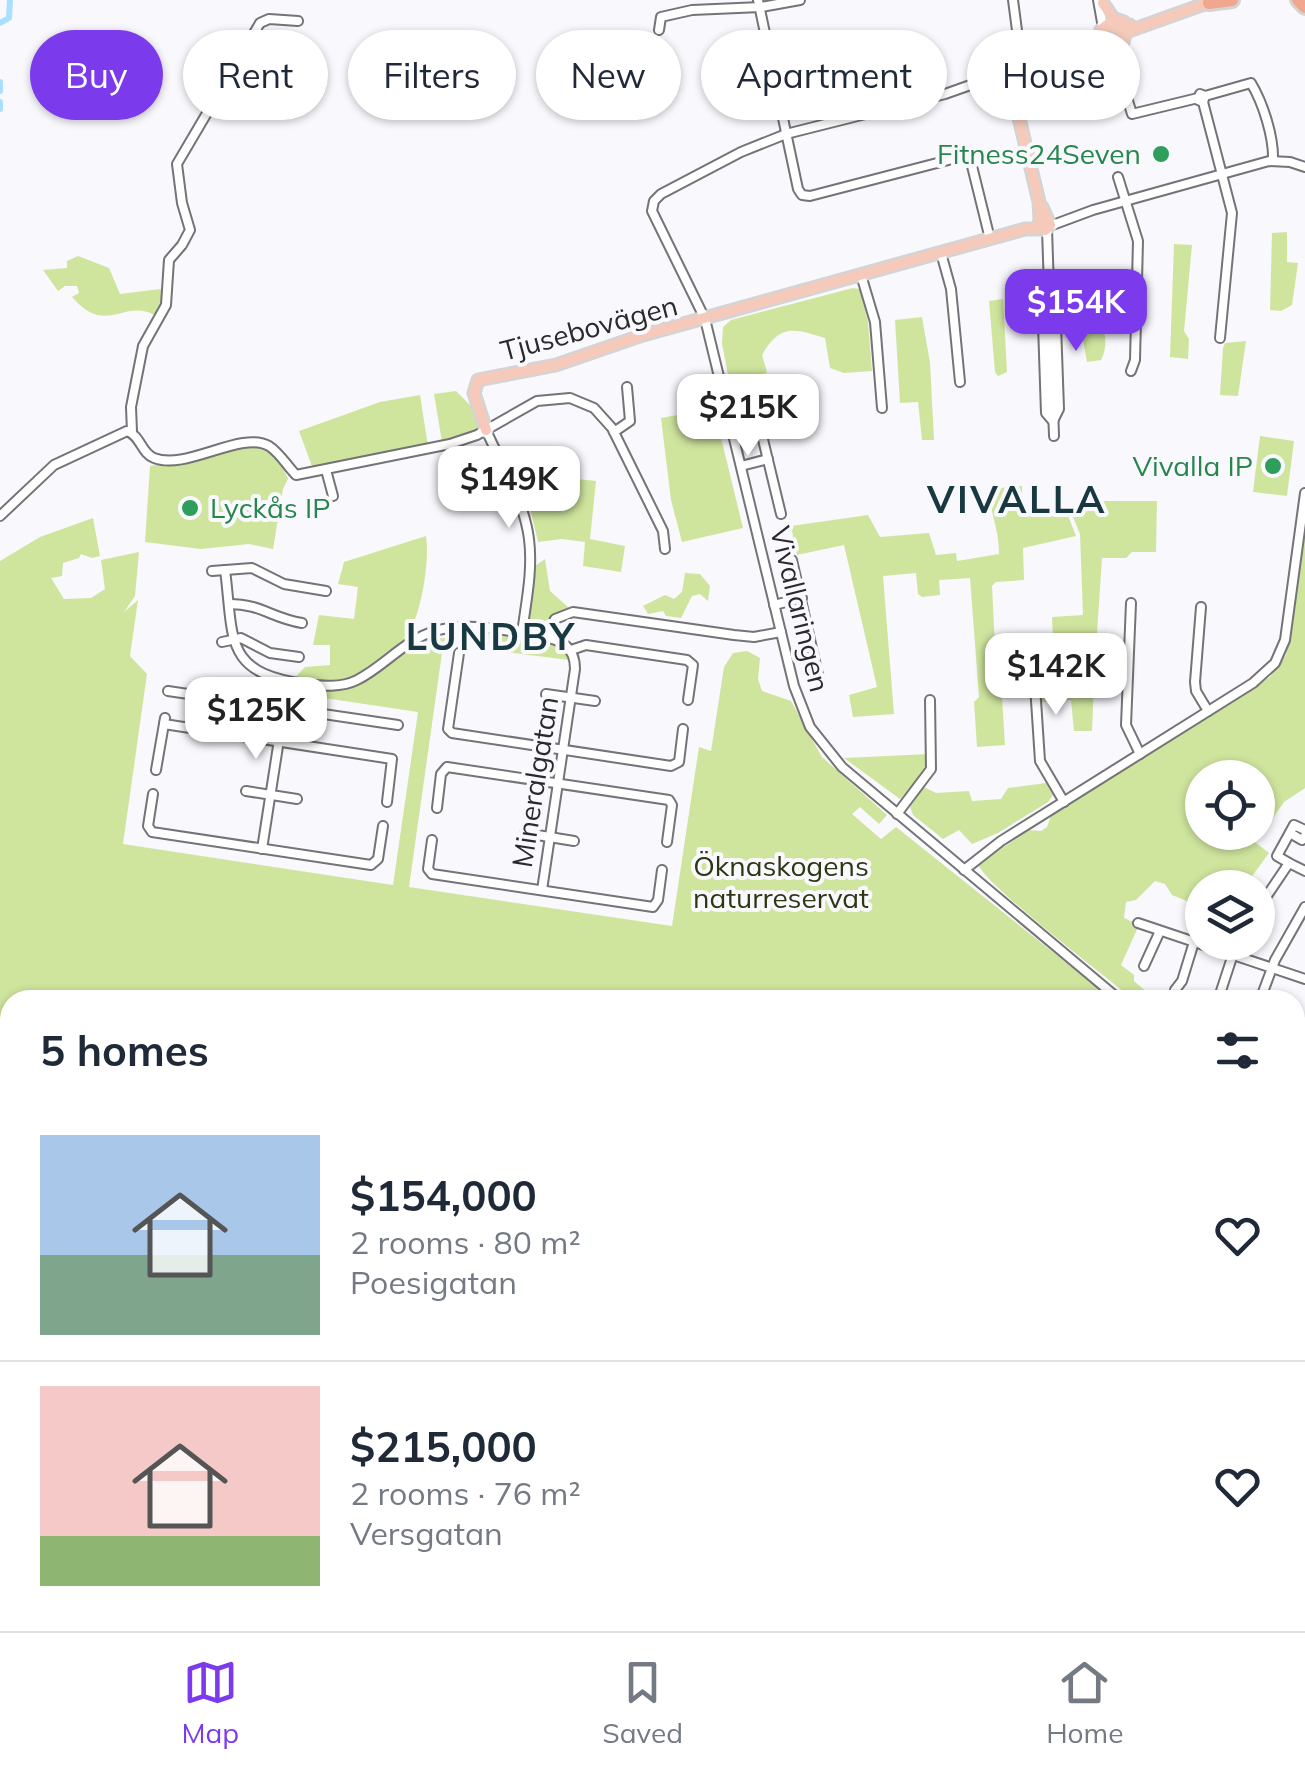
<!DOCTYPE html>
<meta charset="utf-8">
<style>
:root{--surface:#fff;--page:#f6f6f7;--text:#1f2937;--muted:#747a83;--line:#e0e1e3;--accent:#7c3aed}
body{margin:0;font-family:Mulish,sans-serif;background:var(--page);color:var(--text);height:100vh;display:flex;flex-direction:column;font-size:38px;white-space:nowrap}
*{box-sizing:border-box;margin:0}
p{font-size:32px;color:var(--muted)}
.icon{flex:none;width:55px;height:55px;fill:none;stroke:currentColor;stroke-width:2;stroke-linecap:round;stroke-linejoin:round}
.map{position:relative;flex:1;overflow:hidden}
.sheet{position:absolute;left:0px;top:990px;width:1305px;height:642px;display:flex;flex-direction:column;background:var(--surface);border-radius:30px 30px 0 0;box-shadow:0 2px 8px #0004}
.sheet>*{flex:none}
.banner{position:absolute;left:30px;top:30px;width:1245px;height:90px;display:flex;gap:20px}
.controls{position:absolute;left:1185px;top:760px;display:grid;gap:20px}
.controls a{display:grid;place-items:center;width:90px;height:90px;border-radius:50%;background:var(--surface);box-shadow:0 2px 8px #0004;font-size:50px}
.price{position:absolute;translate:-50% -85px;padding:0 22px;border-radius:20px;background:#fff;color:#222;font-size:32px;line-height:65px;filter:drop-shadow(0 2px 5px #0008)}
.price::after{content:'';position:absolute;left:50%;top:60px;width:30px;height:22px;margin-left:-15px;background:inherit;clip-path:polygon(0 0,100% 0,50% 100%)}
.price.on{background:var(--accent);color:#fff}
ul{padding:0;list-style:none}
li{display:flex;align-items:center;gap:30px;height:250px;padding:0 40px}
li+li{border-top:2px solid var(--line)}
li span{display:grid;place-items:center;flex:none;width:280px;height:200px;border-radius:0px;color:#555}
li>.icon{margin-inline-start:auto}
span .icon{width:120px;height:120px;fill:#fffc;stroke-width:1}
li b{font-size:42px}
h2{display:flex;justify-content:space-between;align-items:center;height:120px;padding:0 40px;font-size:42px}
.tag{padding:0 35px;border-radius:45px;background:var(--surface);box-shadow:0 2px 8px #0004;font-size:35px;line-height:90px}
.tag.on{background:var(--accent);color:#fff}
.menu{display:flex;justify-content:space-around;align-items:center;height:140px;border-top:2px solid var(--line);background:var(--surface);font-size:28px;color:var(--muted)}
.menu a{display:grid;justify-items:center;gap:5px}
.menu .on{color:var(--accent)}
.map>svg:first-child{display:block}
.green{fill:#cfe59e}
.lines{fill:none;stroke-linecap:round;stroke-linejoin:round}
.stream{stroke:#aadfff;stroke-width:2.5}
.river{stroke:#aadfff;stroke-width:6}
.minor-casing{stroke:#737378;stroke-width:12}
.major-casing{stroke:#d4d4d5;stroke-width:15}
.highway-casing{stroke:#d4d4d5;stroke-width:18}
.minor{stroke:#fff;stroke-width:8}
.major{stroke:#f6cabb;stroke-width:10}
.highway{stroke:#f0a78e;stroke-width:12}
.leisure-dot{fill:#2e9e5b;stroke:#f8f8fd;stroke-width:4}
.labels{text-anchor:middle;stroke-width:8;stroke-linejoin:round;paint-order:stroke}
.leisure-label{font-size:28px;fill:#27864d;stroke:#f8f8fd;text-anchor:end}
.street-label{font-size:28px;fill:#2a2a2c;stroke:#f8f8fd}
.park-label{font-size:28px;fill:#2d3712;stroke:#f8f8fd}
.district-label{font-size:38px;font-weight:bold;letter-spacing:2.5px;fill:#18393f;stroke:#f8f8fd}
</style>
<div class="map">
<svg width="1305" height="1631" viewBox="0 0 1305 1631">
<rect width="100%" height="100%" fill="#f8f8fd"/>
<g class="green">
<polygon points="1287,232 1287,262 1298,263 1292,305 1281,311 1270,310 1272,233"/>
<polygon points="1174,244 1192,245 1184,331 1189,339 1188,359 1170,357"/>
<path d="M78 256 109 268 120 294 160 289 164 292C165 301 162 309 155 315 122 298 107 337 72 297L79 293 77 286H65L58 291 43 270 67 268V261Z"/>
<path d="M853 288 860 289 868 322 872 371 844 373 830 368 825 338C793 328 780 324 762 355L767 372 745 388 731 390 722 344 723 327 731 320Z"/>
<polygon points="1003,299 1007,372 998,376 995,372 989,301"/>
<path d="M1093 313C1106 324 1109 345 1101 360L1087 362 1081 329 1071 325 1072 316Z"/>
<polygon points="922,317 930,363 934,440 922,440 918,402 900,403 895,320"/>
<polygon points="1246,341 1238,396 1220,395 1223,348 1225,343"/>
<polygon points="456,391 475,410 481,427 476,433 442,442 434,394"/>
<polygon points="420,395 428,446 313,469 299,431 380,402"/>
<polygon points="700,411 716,417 743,528 682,542 671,500 661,418"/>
<polygon points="1260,436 1294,441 1287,496 1253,492"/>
<path d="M256 446C273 451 281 462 288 479L283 489 273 549 249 544 201 549 145 542 150 466Z"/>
<polygon points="558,477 596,481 590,539 625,546 621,572 583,566 585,542 562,539 538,542 527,495 555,498"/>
<path d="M1022 486V514L1067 513 1076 536 1023 548 1024 580 996 582 992 586 996 667H1012L1014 696 1002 697 1005 745 977 747 974 702 979 697 970 578 939 580 940 595 922 597 918 594 916 573 883 576 894 714 853 717 849 695 877 687 844 545 797 555 791 526 868 515 880 537 929 533 936 555 956 553 957 561 999 554C999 528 990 514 989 489Z"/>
<polygon points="1090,501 1157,501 1156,552 1132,552 1126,558 1102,558 1095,662 1123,664 1121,683 1094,682 1092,731 1074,731 1071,700 1042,702 1041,685 1070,683 1066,638 1053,638 1052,617 1083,615 1080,534 1071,512 1089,511"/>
<path d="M93 518 100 556 92 558 81 554 79 558 63 563 62 576 51 578 64 599 91 598 105 589 101 560 139 552 135 596 124 612 138 600 130 656 147 674 123 844 393 885 418 712 311 696 312 693C327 690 344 692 358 684 390 667 409 638 448 638L443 646 409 887 672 926 699 747 711 751 724 667 733 653 747 651 760 658 758 679 762 691 791 701 822 757 887 815 879 824 860 807 852 814 881 839 896 827 1113 1000H10V1421L4 1424 0 1400V561L40 537Z"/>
<path d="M1305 532V788L1284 802 1262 834 1254 835 1251 833 1258 832V778H1202V832L1243 833 1269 853 1244 887 1202 888V916L1191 912 1194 904 1172 895 1165 884 1155 881 1136 900 1126 902 1124 918 1139 925 1121 965 1134 975V981L1156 1000H1134C1109 979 984 884 978 864L1030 830 1041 831 1047 827 1052 813 1270 677 1286 655Z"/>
<path d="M426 536C430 562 421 617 406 638 397 650 361 674 347 680L336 683 293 680 305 667 330 665V645H313L319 615 354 619 358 587 338 584 344 562Z"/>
<path d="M545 559 550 591 569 608C553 612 550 628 536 632L528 622 535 566Z"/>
<polygon points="685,573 700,574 710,586 708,601 700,594 692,596 681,618 666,616 663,611 648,614 643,606 665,595 674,599 682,592"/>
<polygon points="471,630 558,644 569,653 569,660 491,650 489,641 471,639"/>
<polygon points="929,754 922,775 900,799 844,758"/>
<polygon points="1046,783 1053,795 1048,802 998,833 972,844 959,830 943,839 913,815 910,807 924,787 936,793 969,791 972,801 1001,799 1008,788"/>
<polygon points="1305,1416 1305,1631 970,1631 977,1622 1295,1622 1295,1419"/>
</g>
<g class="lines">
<g class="stream">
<polyline points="1222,1622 1226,1631"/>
<polyline points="1045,1625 1049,1631"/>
</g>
<g class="river">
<polyline points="0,23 9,18 10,0"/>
<polyline points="0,82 0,91"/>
<polyline points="0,102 0,109"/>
</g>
<g class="minor-casing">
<g id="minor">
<polyline points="758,0 798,189 802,195 810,196 964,156 971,162 990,239"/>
<polyline points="1013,0 1018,38 1025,58"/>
<polyline points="1098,0 1103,28"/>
<polyline points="659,30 661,17 692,10 761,7 800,0"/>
<polyline points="1106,44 1116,61 1132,114 1198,98"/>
<polyline points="976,80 1002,63"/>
<polyline points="1003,80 993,77 945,94 786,134 741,152 661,194 654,201 652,211 705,319 794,686 810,727 842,767 1120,1000"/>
<path d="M1205 96 1200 94 1198 100 1203 102 1205 96 1251 83C1263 103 1274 137 1273 161"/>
<polyline points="1203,102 1232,213 1220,338"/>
<polyline points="1118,177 1138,241 1135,360 1131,371"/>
<polyline points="1050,226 1093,210 1269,161 1290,162 1305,167"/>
<polyline points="1047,229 1054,436"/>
<polyline points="941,253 951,289 960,382"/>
<polyline points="861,275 875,322 882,408"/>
<polyline points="1048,287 1042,295 1046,413 1053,421"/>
<polyline points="1048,287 1055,296 1059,409 1053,421"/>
<polyline points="752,394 781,514"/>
<path d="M486 430C502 466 524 500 529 539 533 571 526 602 522 633"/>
<polyline points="132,432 131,407 143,346 166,305 169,260 182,245 190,230 182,203 177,164 260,23 269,19 298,21"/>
<polyline points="614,432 630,421 627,387"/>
<polyline points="741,466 768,459"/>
<polyline points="326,470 333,496"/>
<path d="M0 516 54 465 127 431C141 436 141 453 154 458 186 471 241 430 269 446 280 453 287 466 296 475L450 444 477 435 537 401 570 398 594 408 612 428 663 531 665 549"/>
<polyline points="792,560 819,679"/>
<path d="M225 570C234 639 223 673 305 684 322 686 341 688 357 680 385 666 404 640 435 631 469 621 507 631 541 636 561 640 575 646 575 669L542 890"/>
<polyline points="212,571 252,568 284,584 326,591"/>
<polyline points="1131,603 1126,725 1140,754"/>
<path d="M229 604C262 604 271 618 302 623"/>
<polyline points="774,605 802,598"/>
<polyline points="1201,607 1195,682 1196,691 1208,711"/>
<polyline points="546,637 555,619 573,612 734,635 754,637 781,632"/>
<polyline points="1032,640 1040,761 1064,802"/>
<polyline points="222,642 241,638 270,653 299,657"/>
<polyline points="571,650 586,645 687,660 693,665 688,700"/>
<polyline points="459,653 448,729 452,733 671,766 679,762 683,729"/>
<polyline points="168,691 398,725"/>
<polyline points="546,694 595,701"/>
<polyline points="164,724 392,759 387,802"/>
<polyline points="156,770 165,718"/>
<polyline points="246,791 297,799"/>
<polyline points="153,794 148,826 152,832 371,865 378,859 383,826"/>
<polyline points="437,808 441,774 447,767 669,800 672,805 667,842"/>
<polyline points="897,814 931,769 930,700"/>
<polyline points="525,833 574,841"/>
<polyline points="1290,833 1302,840 1305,836"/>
<polyline points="432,840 428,869 432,874 653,907 658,900 662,870"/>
<polyline points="262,849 288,682"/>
<polyline points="1289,863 1277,856 1294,825 1305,830"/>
<polyline points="964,870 1001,841 1253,683 1275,663 1285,640 1305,493"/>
<polyline points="1258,909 1289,863 1305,871"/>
<polyline points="1138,923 1305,979"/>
<polyline points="1144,966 1160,931"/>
<polyline points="1175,990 1182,981 1194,942"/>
<polyline points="1218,1000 1237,942"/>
<polyline points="1260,1000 1275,960 1305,907"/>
<polyline points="1295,1088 1305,1079"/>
<polyline points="1295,1094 1305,1095"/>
<polyline points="1295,1140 1305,1152"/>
<polyline points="1295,1184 1305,1191"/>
<polyline points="1295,1333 1305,1332"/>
<polyline points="963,1631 970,1622"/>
</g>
</g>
<g class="major-casing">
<g id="major">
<polyline points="1103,3 1113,18 1124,22"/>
<polyline points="1101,30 1107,25 1117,28 1130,25"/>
<polyline points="1116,61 1124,39"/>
<polyline points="1029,62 1021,56 1012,55 1002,63 1000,72 1015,101 1039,202 1040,219"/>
<path d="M1007 83 1021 85C1052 61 1073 44 1114 43L1129 31 1213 1"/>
<polyline points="1038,225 1045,230 1050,225 1042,207"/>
<polyline points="486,430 474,393 478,380 556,365 643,335 1025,229 1040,229"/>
<polyline points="1295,1125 1305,1116"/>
<polyline points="704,1631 713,1622"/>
</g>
</g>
<g class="highway-casing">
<g id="highway">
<polyline points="1298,0 1305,7"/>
<polyline points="1209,3 1232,0"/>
</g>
</g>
<use href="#minor" class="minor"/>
<use href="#major" class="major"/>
<use href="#highway" class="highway"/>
</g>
<g class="leisure-dot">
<circle cx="1161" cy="154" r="10"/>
<circle cx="1273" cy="466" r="10"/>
<circle cx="190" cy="508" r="10"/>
</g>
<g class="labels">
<g class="leisure-label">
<text x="1141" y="164">Fitness24Seven</text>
<text x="1253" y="476">Vivalla IP</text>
<text x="210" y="518" text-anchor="start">Lyckås IP</text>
</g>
<g class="street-label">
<text transform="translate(589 328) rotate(-15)" y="10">Tjusebovägen</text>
<text transform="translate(800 609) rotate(76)" y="10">Vivallaringen</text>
<text transform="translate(535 782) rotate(-81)" y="10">Mineralgatan</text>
</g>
<g class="park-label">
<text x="781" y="876">Öknaskogens<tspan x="781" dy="32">naturreservat</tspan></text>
</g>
<g class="district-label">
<text x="1017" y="513">VIVALLA</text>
<text x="491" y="650">LUNDBY</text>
</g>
</g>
</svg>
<div class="controls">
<a><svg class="icon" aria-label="locate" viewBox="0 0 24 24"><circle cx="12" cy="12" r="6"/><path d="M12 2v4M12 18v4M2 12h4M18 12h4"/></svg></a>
<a><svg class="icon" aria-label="layers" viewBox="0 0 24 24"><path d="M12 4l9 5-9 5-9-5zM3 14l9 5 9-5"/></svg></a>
</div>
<b class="price on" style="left:1076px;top:354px">$154K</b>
<b class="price" style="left:748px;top:459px">$215K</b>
<b class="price" style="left:509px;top:531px">$149K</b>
<b class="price" style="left:1056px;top:718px">$142K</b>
<b class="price" style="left:256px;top:762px">$125K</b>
<div class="banner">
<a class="tag on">Buy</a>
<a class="tag">Rent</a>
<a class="tag">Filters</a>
<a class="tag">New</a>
<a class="tag">Apartment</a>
<a class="tag">House</a>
</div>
<section class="sheet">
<h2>5 homes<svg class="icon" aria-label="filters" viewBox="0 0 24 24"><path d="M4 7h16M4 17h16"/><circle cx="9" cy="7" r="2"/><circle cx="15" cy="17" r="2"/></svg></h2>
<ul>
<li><span style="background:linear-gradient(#a9c7e8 60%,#7fa58c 0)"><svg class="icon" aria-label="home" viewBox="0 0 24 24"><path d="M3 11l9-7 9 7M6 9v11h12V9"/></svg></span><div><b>$154,000</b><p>2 rooms · 80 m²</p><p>Poesigatan</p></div><svg class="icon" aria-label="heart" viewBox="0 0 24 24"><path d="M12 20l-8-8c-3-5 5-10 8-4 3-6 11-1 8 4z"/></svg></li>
<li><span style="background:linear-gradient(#f6c9c9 75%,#8fb573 0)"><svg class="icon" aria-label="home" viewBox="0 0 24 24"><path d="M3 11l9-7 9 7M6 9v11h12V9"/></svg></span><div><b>$215,000</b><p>2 rooms · 76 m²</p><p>Versgatan</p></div><svg class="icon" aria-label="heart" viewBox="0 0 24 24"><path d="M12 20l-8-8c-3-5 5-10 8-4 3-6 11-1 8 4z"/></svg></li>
</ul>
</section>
</div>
<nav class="menu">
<a class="on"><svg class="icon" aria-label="map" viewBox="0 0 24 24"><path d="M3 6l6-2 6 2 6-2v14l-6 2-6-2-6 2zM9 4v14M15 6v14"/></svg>Map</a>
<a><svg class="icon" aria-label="saved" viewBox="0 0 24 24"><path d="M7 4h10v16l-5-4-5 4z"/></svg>Saved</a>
<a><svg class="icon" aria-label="home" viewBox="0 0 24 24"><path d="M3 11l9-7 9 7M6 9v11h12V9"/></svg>Home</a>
</nav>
